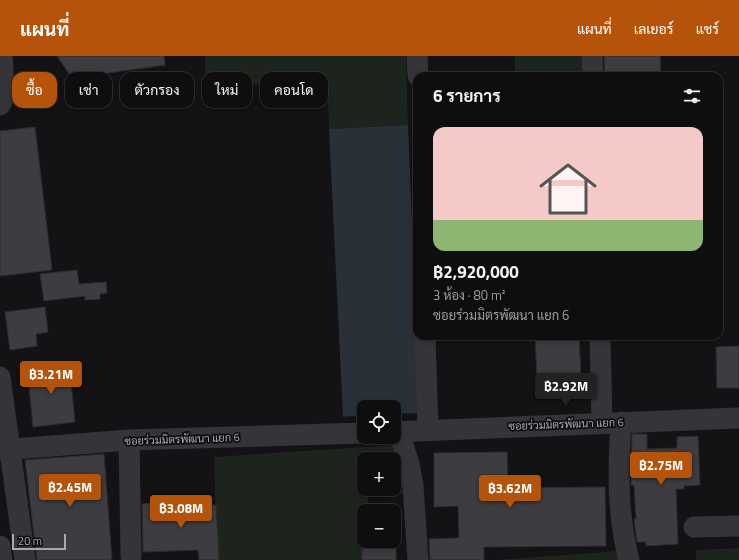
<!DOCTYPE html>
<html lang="th">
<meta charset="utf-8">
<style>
:root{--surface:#0e0e0f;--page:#1c1c1d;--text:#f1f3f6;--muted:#9b9c9e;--line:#2e2e2f;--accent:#b45309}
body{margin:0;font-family:"Titillium Web",Sarabun,sans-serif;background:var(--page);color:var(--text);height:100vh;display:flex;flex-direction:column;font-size:15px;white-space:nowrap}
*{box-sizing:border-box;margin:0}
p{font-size:13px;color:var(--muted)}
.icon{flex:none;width:22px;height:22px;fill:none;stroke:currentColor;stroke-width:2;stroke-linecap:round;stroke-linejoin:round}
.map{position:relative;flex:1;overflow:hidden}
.panel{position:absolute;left:413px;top:16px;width:310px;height:268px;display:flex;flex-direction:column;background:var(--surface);border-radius:12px;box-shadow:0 2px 6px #0003,0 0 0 1px var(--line)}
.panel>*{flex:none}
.hud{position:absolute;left:12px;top:16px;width:341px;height:36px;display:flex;gap:8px}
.buttons{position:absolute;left:357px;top:344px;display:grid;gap:8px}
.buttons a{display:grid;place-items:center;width:44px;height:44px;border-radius:8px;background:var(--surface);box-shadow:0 2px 6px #0003,0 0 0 1px var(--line);font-size:20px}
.scale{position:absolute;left:12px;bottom:10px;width:54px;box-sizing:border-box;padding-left:4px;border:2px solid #a4a8b4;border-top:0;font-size:11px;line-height:14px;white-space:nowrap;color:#a4a8b4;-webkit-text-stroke:3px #0e0d0f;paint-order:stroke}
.price{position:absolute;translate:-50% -34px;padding:0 9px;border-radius:4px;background:var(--accent);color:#fff;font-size:13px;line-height:26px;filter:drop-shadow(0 1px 2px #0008)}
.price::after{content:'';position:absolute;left:50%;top:24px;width:12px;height:9px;margin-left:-6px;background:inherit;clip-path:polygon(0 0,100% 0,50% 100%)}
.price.current{background:#222;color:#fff}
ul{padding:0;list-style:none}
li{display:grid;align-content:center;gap:8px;height:212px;padding:0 20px}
li span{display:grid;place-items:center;height:124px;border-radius:12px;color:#555}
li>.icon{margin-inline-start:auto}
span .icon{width:72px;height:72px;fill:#fffc;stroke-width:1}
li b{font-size:17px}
h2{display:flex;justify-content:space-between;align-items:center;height:48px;padding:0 20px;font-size:17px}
.pill{padding:0 14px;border-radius:12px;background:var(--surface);box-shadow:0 2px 6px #0003,0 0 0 1px var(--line);font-size:14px;line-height:36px}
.pill.current{background:var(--accent);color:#fff}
header{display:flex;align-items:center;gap:24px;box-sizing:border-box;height:56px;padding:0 20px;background:var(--accent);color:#fff}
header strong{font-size:19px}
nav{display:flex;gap:22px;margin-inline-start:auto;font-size:14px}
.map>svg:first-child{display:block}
.green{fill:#1d241e;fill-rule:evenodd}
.water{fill:#293037}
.building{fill:#3d3d41;stroke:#2d2c30}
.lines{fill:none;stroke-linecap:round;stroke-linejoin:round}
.minor{stroke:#343439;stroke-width:21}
.labels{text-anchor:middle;stroke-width:3.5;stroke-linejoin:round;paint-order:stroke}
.street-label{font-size:11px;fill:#a4a8b4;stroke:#0e0d0f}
</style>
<header>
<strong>แผนที่</strong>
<nav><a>แผนที่</a><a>เลเยอร์</a><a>แชร์</a></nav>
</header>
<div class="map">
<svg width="739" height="504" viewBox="0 0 739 504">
<rect width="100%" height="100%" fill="#131214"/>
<g class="green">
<polygon points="205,0 406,0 408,69 329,73 327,26 205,30"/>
<polygon points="515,0 584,0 585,20 515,20"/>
<path d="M395 389 403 437 368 438V455H364V485H368L369 504H217L214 401ZM364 403H394V433H364Z"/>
<polygon points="739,492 739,504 696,504 696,494"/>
<polygon points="618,495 618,504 498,504"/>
</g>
<polygon class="water" points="408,69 420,357 394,358 394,351 364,351 364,359 343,361 329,73"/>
<g class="building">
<polygon points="57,0 164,0 165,9 72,22"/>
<polygon points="604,0 660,0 661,20 605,20"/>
<polygon points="35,71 52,214 0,220 0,75"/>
<polygon points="77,214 79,228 106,226 107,237 100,238 100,243 85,244 85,240 44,245 40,218"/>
<polygon points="45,251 48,276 36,278 37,290 10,294 5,256"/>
<polygon points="535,280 579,280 581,320 537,321"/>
<polygon points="739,290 739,332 717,332 716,291"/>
<polygon points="69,307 75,366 33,371 27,312"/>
<polygon points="632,378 647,378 647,393 677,392 677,381 698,380 700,429 684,430 684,433 676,433 678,488 646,490 646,486 637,486 634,463 636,463 634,429 631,429"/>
<polygon points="507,396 508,432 605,431 606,490 484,491 484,504 430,504 429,483 459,482 458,450 434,451 434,397"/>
<polygon points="104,398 112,504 37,504 25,404"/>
<polygon points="178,446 178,451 216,449 219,504 199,504 198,494 143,496 142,448"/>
<polygon points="368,485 396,485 396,504 362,504 362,490 368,490"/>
</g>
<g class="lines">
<g class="minor">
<polyline points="417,0 418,20"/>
<polyline points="592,0 593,20"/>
<polyline points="0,49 5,40 2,0"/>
<polyline points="425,280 428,374"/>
<polyline points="600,280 602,366"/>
<polyline points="0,321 25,504"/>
<path d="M621 366C618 414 617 457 629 504"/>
<polyline points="394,376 739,362"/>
<polyline points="399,376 409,408 413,430 418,504"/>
<polyline points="129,384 131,500"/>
<polyline points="0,394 129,384 364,377"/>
<polyline points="694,471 739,470"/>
<polyline points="0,490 2,504"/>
</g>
</g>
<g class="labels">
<g class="street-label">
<text transform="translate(566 368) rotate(-2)" y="4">ซอยร่วมมิตรพัฒนา แยก 6</text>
<text transform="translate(182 383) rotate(-2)" y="4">ซอยร่วมมิตรพัฒนา แยก 6</text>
</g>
</g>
</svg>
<div class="buttons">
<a><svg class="icon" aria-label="locate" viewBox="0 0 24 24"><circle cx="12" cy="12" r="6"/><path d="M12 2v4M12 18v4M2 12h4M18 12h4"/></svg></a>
<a>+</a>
<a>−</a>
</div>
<div class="scale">20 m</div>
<b class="price" style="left:51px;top:339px">฿3.21M</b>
<b class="price current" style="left:566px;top:351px">฿2.92M</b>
<b class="price" style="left:661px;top:430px">฿2.75M</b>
<b class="price" style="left:70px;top:452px">฿2.45M</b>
<b class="price" style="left:510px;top:453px">฿3.62M</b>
<b class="price" style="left:181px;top:473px">฿3.08M</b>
<div class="hud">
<a class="pill current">ซื้อ</a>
<a class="pill">เช่า</a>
<a class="pill">ตัวกรอง</a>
<a class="pill">ใหม่</a>
<a class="pill">คอนโด</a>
</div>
<section class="panel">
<h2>6 รายการ<svg class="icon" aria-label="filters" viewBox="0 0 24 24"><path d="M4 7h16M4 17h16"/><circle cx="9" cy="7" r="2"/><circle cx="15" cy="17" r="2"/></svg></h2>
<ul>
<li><span style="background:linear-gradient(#f6c9c9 75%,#8fb573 0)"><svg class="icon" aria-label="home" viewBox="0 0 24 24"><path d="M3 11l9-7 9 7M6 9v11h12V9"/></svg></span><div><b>฿2,920,000</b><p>3 ห้อง · 80 m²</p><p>ซอยร่วมมิตรพัฒนา แยก 6</p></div></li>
</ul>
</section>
</div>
